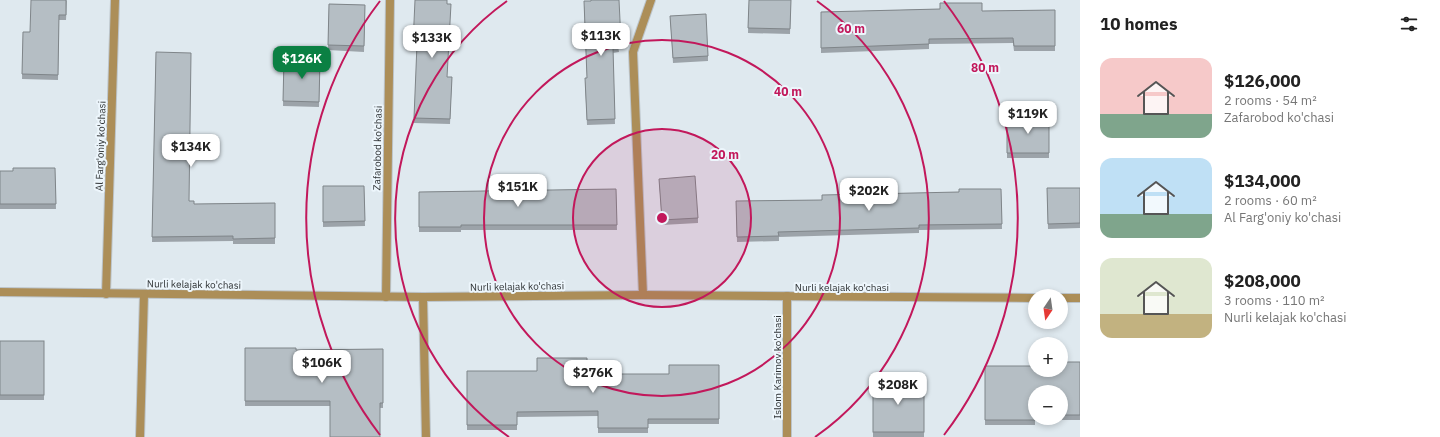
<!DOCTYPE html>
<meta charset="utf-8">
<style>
:root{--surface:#fff;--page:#f6f6f6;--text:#222;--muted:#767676;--accent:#0b8043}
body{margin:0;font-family:"IBM Plex Sans",sans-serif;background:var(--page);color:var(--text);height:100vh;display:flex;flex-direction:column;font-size:15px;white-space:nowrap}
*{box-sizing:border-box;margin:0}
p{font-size:13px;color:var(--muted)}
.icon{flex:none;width:22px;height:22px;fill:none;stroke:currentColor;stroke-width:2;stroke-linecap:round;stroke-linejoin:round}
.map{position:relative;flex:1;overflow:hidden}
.details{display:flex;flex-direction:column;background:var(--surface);width:360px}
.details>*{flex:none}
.needle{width:26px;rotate:193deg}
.buttons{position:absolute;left:1028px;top:289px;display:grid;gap:8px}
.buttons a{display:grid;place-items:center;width:40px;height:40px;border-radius:50%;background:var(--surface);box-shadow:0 2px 6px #0003;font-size:20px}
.price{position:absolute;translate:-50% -34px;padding:0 9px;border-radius:8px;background:#fff;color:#222;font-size:13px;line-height:26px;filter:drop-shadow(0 1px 2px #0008)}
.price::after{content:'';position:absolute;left:50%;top:24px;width:12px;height:9px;margin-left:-6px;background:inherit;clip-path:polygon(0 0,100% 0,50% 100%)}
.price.current{background:var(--accent);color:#fff}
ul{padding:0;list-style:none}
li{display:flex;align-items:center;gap:12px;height:100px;padding:0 20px}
li span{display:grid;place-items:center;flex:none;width:112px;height:80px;border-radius:12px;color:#555}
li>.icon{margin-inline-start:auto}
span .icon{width:48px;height:48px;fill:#fffc;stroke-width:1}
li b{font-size:17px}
h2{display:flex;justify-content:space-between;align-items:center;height:48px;padding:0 20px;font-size:17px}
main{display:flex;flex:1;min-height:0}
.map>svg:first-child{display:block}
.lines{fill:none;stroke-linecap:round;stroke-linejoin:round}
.street-casing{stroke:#bcc4ca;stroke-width:10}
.street{stroke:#ac8e58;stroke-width:8}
.wall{fill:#9ca3a9;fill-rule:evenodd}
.building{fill:#b5bec4;stroke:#7f8589}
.ring{fill:none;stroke:#c2185b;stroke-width:2}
.labels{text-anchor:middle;stroke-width:4;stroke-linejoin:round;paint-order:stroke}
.street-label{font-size:10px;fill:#2e3234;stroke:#edf6fc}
.centre{fill:#c2185b;stroke:#edf6fc;stroke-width:2}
.ring-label{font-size:12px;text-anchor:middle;font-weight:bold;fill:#c2185b;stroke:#edf6fc;stroke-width:4;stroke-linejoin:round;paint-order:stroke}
</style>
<main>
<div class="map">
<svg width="1080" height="437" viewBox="0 0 1080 437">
<rect width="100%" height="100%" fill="#dfe9ef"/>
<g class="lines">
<g class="street-casing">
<g id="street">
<polyline points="0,292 423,297 643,295 1035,298"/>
<polyline points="106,294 115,0"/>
<polyline points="643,295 633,52 651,0"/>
<polyline points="386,297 390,0"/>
<polyline points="423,297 426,437"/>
<polyline points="1061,298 1080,298"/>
<polyline points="140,437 144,294"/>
<polyline points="787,437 787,296"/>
</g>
</g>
<use href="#street" class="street"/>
</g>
<g class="wall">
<polygon points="67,0 66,20 59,20 58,80 22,79 23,32 30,32"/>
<polygon points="749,0 791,0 790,34 748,33"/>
<polygon points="329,4 365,5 364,52 328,50"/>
<polygon points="447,4 447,77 452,77 450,124 414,123 417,49 413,49 413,44"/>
<polygon points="584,6 621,41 621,46 618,46 619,52 613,53 615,124 587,125 585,83 587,78"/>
<polygon points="940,9 982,11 1055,10 1055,51 1014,51 1013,43 929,44 929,49 821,53 821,12"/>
<polygon points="670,16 708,56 708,61 673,63"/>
<polygon points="156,52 189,201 194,204 275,203 275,244 233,244 233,241 152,242"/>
<polygon points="284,59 320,60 319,107 283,106"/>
<polygon points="1049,117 1049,158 1007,158 1007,118"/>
<polygon points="55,168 56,209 0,209 0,171 13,171"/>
<polygon points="659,179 698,218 698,223 662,225"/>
<polygon points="323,186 364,186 365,226 323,227"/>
<polygon points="1047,188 1080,188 1080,228 1048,229"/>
<polygon points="616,189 617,230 461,230 461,232 419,232 419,192"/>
<polygon points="1001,189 1002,229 919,230 919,233 779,237 779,241 737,242 736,201 822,200 959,192"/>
<rect x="0" y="341" width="44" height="59"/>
<polygon points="245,348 296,350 383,349 383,408 330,406 245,406"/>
<path d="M1080 362V420H1035V425H985V366L1035 370ZM1035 392H1061V418H1035Z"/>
<polygon points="719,365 719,424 648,424 648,433 598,433 598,416 517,417 517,430 467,430 467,371 537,371 587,374 669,374"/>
<rect x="873" y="379" width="51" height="58"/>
</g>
<g class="building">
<polygon points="31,0 66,0 66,15 59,15 58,75 22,74 23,32 30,32"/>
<polygon points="415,0 447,0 447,4 451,4 447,77 452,77 450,119 414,118 417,44 413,44"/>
<polygon points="591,0 619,0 621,41 618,41 619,47 613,48 615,119 587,120 585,78 587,78 584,1 591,1"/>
<polygon points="749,0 791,0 790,29 748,28"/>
<polygon points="940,3 982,3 982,11 1055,10 1055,46 1014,46 1013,38 929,39 929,44 821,48 821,12 940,9"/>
<polygon points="329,4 365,5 364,46 328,45"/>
<polygon points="706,14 708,56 673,58 670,16"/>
<polygon points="156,52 191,53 189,201 194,201 194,204 275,203 275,238 233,239 233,236 152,237"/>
<polygon points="284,59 320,60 319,102 283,101"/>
<polygon points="1049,117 1049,153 1007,153 1007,118"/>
<polygon points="13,168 55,168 56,204 0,204 0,171 13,171"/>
<polygon points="695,176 698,218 662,220 659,179"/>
<polygon points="323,186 364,186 365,221 323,222"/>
<polygon points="1047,188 1080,188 1080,223 1048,224"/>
<polygon points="616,189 617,225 461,225 461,227 419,227 419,192"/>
<polygon points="959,189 1001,189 1002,224 919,225 919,228 778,232 779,236 737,237 736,201 822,200 822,195 959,192"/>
<rect x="0" y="341" width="44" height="54"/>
<polygon points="245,348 296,348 296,350 383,349 383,403 380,403 380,437 330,437 330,401 245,401"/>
<polygon points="537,358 587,358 587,374 669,374 669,365 719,365 719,419 648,419 648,428 598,428 598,411 517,412 517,425 467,425 467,371 537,371"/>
<polygon points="1061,362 1080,362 1080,415 1061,415 1061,392 1035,392 1035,420 985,420 985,366 1035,366 1035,370 1061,370"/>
<rect x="873" y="379" width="51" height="53"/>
</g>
<circle cx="662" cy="218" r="89" fill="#c2185b" fill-opacity=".12"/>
<g class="ring">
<circle cx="662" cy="218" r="89"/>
<circle cx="662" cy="218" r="178"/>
<path d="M509 437A267 267 0 0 1 507 1M817 1A267 267 0 0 1 815 437"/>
<path d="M380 435A356 356 0 0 1 380 1M944 1A356 356 0 0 1 944 435"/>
</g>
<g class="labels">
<g class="street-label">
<text transform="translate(100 146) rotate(-88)" y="4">Al Farg'oniy ko'chasi</text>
<text transform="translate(377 148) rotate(-89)" y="4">Zafarobod ko'chasi</text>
<text transform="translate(194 284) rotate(1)" y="4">Nurli kelajak ko'chasi</text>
<text transform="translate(517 286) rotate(-1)" y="4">Nurli kelajak ko'chasi</text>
<text x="842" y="291">Nurli kelajak ko'chasi</text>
<text transform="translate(777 367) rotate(-90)" y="4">Islom Karimov ko'chasi</text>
</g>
</g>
<circle cx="662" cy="218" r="6" class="centre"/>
<g class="ring-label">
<text x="851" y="33">60 m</text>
<text x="985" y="72">80 m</text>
<text x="788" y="96">40 m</text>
<text x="725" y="159">20 m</text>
</g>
</svg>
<div class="buttons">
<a><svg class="needle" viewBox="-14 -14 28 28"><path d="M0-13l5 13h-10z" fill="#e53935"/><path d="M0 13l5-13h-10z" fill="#767676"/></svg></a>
<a>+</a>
<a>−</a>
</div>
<b class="price" style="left:601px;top:57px">$113K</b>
<b class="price" style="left:432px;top:59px">$133K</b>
<b class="price current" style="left:302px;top:80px">$126K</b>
<b class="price" style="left:1028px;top:135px">$119K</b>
<b class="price" style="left:191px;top:168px">$134K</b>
<b class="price" style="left:518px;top:208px">$151K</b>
<b class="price" style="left:869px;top:212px">$202K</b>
<b class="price" style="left:322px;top:384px">$106K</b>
<b class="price" style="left:593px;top:394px">$276K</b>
<b class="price" style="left:898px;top:406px">$208K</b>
</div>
<section class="details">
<h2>10 homes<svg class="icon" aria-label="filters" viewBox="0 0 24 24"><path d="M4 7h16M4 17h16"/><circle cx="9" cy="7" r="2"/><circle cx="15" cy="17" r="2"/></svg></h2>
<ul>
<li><span style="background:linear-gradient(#f6c9c9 70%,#7fa58c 0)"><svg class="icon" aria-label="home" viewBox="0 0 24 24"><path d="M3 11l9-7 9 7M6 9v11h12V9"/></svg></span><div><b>$126,000</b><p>2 rooms · 54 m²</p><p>Zafarobod ko'chasi</p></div></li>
<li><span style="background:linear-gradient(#bfe0f5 70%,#7fa58c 0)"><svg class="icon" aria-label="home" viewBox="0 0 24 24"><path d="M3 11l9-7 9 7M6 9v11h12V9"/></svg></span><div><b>$134,000</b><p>2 rooms · 60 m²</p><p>Al Farg'oniy ko'chasi</p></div></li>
<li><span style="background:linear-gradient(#dfe7d0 70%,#c2b280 0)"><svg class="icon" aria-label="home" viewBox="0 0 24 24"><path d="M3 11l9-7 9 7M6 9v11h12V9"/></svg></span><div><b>$208,000</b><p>3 rooms · 110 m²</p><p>Nurli kelajak ko'chasi</p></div></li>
</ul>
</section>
</main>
